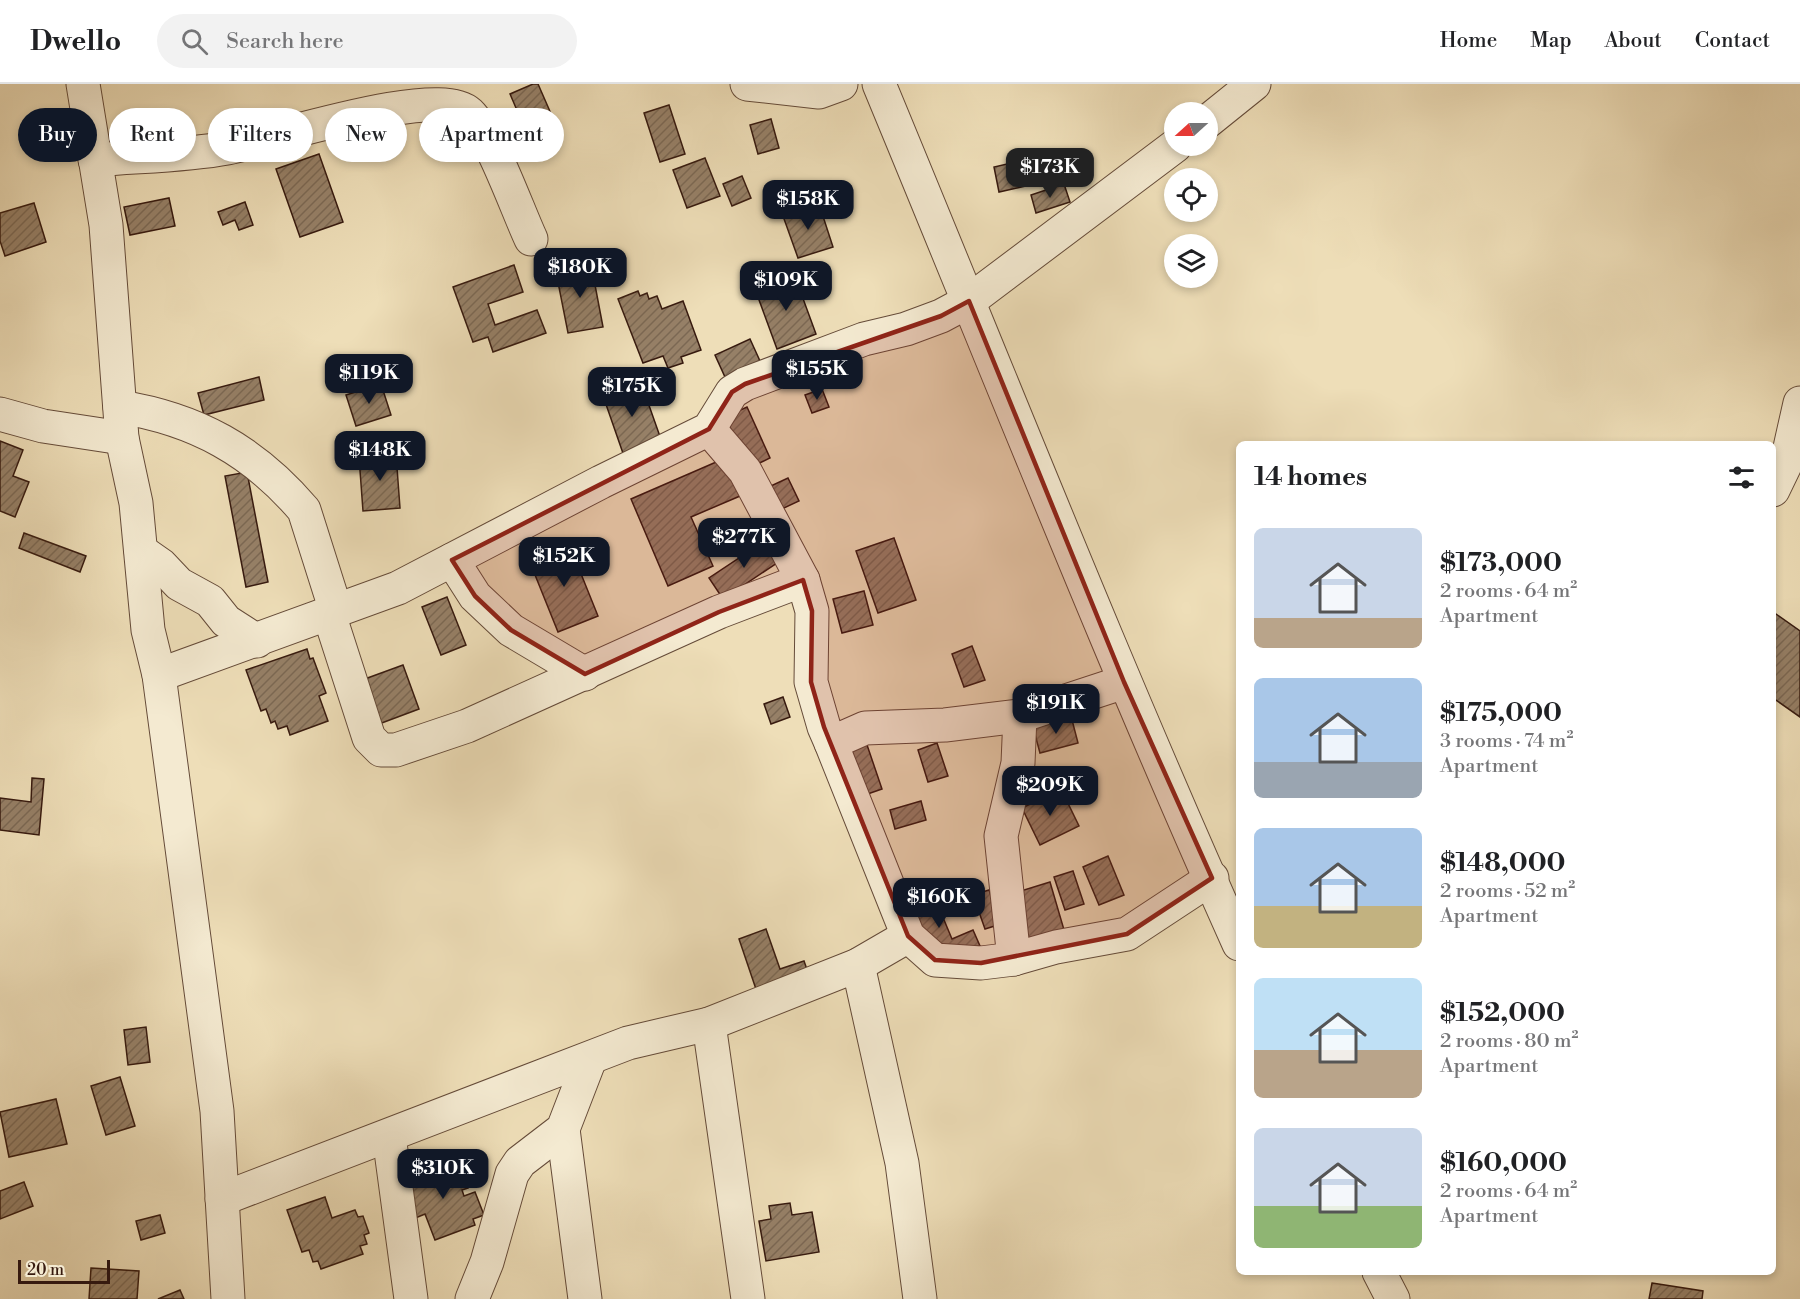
<!DOCTYPE html>
<meta charset="utf-8">
<style>
:root{--surface:#fff;--page:#f2f2f2;--text:#202124;--muted:#757577;--line:#e0e0e0;--accent:#111827}
body{margin:0;font-family:"Libre Bodoni",serif;background:var(--page);color:var(--text);height:100vh;display:flex;flex-direction:column;font-size:22px;white-space:nowrap}
*{box-sizing:border-box;margin:0}
p{font-size:20px;color:var(--muted)}
.icon{flex:none;width:33px;height:33px;fill:none;stroke:currentColor;stroke-width:2;stroke-linecap:round;stroke-linejoin:round}
.map{position:relative;flex:1;overflow:hidden}
.panel{position:absolute;left:1236px;top:357px;width:540px;height:834px;display:flex;flex-direction:column;background:var(--surface);border-radius:9px;box-shadow:0 3px 9px #0003}
.panel>*{flex:none}
.banner{position:absolute;left:18px;top:24px;width:570px;height:54px;display:flex;gap:12px}
.needle{width:39px;rotate:249deg}
.controls{position:absolute;left:1164px;top:18px;display:grid;gap:12px}
.controls a{display:grid;place-items:center;width:54px;height:54px;border-radius:50%;background:var(--surface);box-shadow:0 3px 9px #0003;font-size:30px}
.scale{position:absolute;left:18px;bottom:15px;width:92px;box-sizing:border-box;padding-left:6px;border:3px solid #371a0f;border-top:0;font-size:16px;line-height:21px;white-space:nowrap;color:#371a0f;-webkit-text-stroke:4px #f4ead1;paint-order:stroke}
.price{position:absolute;translate:-50% -51px;padding:0 14px;border-radius:12px;background:var(--accent);color:#fff;font-size:20px;line-height:39px;filter:drop-shadow(0 2px 3px #0008)}
.price::after{content:'';position:absolute;left:50%;top:36px;width:18px;height:14px;margin-left:-9px;background:inherit;clip-path:polygon(0 0,100% 0,50% 100%)}
.price.active{background:#222;color:#fff}
ul{padding:0;list-style:none}
li{display:flex;align-items:center;gap:18px;height:150px;padding:0 18px}
li span{display:grid;place-items:center;flex:none;width:168px;height:120px;border-radius:9px;color:#555}
li>.icon{margin-inline-start:auto}
span .icon{width:72px;height:72px;fill:#fffc;stroke-width:1}
li b{font-size:26px}
h2{display:flex;justify-content:space-between;align-items:center;height:72px;padding:0 18px;font-size:26px}
.tag{padding:0 21px;border-radius:27px;background:var(--surface);box-shadow:0 3px 9px #0003;font-size:21px;line-height:54px}
.tag.active{background:var(--accent);color:#fff}
header{display:flex;align-items:center;gap:36px;box-sizing:border-box;height:84px;padding:0 30px;background:var(--surface);border-bottom:2px solid var(--line)}
header strong{font-size:28px}
nav{display:flex;gap:33px;margin-inline-start:auto;font-size:21px}
.search{width:420px;height:54px;background:var(--page);display:flex;align-items:center;gap:15px;box-sizing:border-box;padding:0 21px;border-radius:33px;color:var(--muted);font-size:22px}
.map>svg:first-child{display:block}
.building{fill:url(#building-hatch);stroke:#371a0f;stroke-width:1.5}
.lines{fill:none;stroke-linecap:round;stroke-linejoin:round}
.minor-casing{stroke:#654b39;stroke-width:35}
.minor{stroke:#f4ead1;stroke-width:33}
.marked{fill:#8f2418;fill-opacity:0.2;stroke:#8f2418;stroke-width:4.5;stroke-linejoin:round}
</style>
<header>
<strong>Dwello</strong>
<div class="search"><svg class="icon" aria-label="search" viewBox="0 0 24 24"><circle cx="10" cy="10" r="6"/><path d="M15 15l6 6"/></svg>Search here</div>
<nav><a>Home</a><a>Map</a><a>About</a><a>Contact</a></nav>
</header>
<div class="map">
<svg width="1800" height="1215" viewBox="0 0 1800 1215">
<defs>
<pattern id="building-hatch" width="6" height="6" patternUnits="userSpaceOnUse" patternTransform="scale(1.5)"><rect width="6" height="6" fill="#968067"/><path d="M-1 1l2-2M0 6l6-6M5 7l2-2" fill="none" stroke="#7b6853"/></pattern>
</defs>
<rect width="100%" height="100%" fill="#eedeb8"/>
<filter id="stains"><feTurbulence type="fractalNoise" baseFrequency=".00333" numOctaves="4"/><feColorMatrix values="0 0 0 0 .2 0 0 0 0 .09 0 0 0 0 .02 0 0 0 .5 -.17"/></filter>
<radialGradient id="worn" r=".72"><stop offset=".6" stop-color="#630" stop-opacity="0"/><stop offset="1" stop-color="#630" stop-opacity=".3"/></radialGradient>
<g class="building">
<polygon points="533,0 538,0 559,48 531,59 510,10"/>
<polygon points="669,21 685,70 660,78 644,29"/>
<polygon points="771,35 779,64 758,70 750,41"/>
<polygon points="1055,69 1061,94 999,108 994,83"/>
<polygon points="319,70 343,138 300,153 276,85"/>
<polygon points="705,74 720,112 687,124 673,86"/>
<polygon points="742,92 751,114 732,122 723,100"/>
<polygon points="1064,100 1070,118 1036,129 1031,111"/>
<polygon points="169,114 175,142 130,151 124,123"/>
<polygon points="245,118 253,141 239,146 235,136 223,141 218,128"/>
<polygon points="34,119 46,158 5,172 0,157 0,129"/>
<polygon points="819,120 833,163 798,174 783,132"/>
<polygon points="591,180 603,243 568,249 556,188"/>
<polygon points="514,181 523,208 488,220 495,241 537,226 546,249 493,268 488,253 473,258 453,203"/>
<polygon points="794,190 816,250 777,265 755,205"/>
<polygon points="638,207 640,212 647,209 649,215 657,212 662,225 683,217 701,266 681,273 683,279 668,284 663,272 643,279 618,215"/>
<polygon points="750,255 765,288 730,304 715,271"/>
<polygon points="259,293 264,316 204,331 198,309"/>
<polygon points="639,293 663,361 625,375 601,306"/>
<polygon points="381,300 391,331 356,342 346,311"/>
<polygon points="822,305 829,323 812,329 805,311"/>
<polygon points="747,323 770,374 749,384 725,333"/>
<polygon points="0,357 23,366 13,392 29,398 15,433 0,427"/>
<polygon points="396,370 400,424 363,427 359,373"/>
<polygon points="730,372 747,409 691,433 713,482 668,502 631,415"/>
<polygon points="247,388 268,498 246,503 225,392"/>
<polygon points="788,394 799,417 771,430 760,407"/>
<polygon points="24,449 86,472 80,488 19,464"/>
<polygon points="894,454 916,516 878,529 856,467"/>
<polygon points="766,456 780,477 723,515 709,494"/>
<polygon points="569,460 598,532 558,548 529,476"/>
<polygon points="864,507 873,541 842,549 833,515"/>
<polygon points="447,513 466,561 441,571 422,523"/>
<polygon points="1776,530 1800,547 1800,633 1773,614 1773,533"/>
<polygon points="972,562 985,596 964,603 952,570"/>
<polygon points="307,565 310,575 313,574 326,609 319,612 328,637 290,651 287,642 278,645 275,637 271,639 266,625 261,627 246,586"/>
<polygon points="403,581 419,625 379,640 362,596"/>
<polygon points="783,613 790,633 771,640 764,620"/>
<polygon points="1071,632 1078,659 1040,669 1033,643"/>
<polygon points="865,655 882,705 856,714 839,664"/>
<polygon points="937,659 948,692 928,698 918,666"/>
<polygon points="32,694 44,695 39,751 0,746 0,714 31,718"/>
<polygon points="1061,705 1079,742 1040,761 1022,724"/>
<polygon points="921,717 926,736 895,745 890,726"/>
<polygon points="1108,772 1124,811 1099,821 1083,783"/>
<polygon points="1073,787 1084,820 1065,826 1054,793"/>
<polygon points="1050,798 1067,856 1026,861 1011,810"/>
<polygon points="989,806 1001,840 985,845 973,811"/>
<polygon points="934,812 952,855 973,846 980,862 931,871 910,821"/>
<polygon points="766,845 780,885 804,877 811,897 759,914 739,855"/>
<polygon points="146,943 150,978 128,981 124,946"/>
<polygon points="120,993 135,1042 106,1051 91,1002"/>
<polygon points="56,1015 67,1060 9,1073 0,1028"/>
<polygon points="450,1077 452,1082 459,1079 468,1104 462,1106 464,1112 475,1108 484,1131 473,1135 475,1141 435,1156 425,1130 413,1135 402,1105 413,1101 410,1092"/>
<polygon points="24,1098 33,1122 0,1135 0,1107"/>
<polygon points="325,1113 332,1134 355,1126 358,1133 363,1132 369,1149 364,1151 367,1160 360,1162 363,1170 321,1185 318,1177 313,1178 309,1166 302,1168 287,1126"/>
<polygon points="790,1119 792,1131 812,1128 819,1168 766,1177 759,1137 771,1135 769,1122"/>
<polygon points="160,1131 165,1149 141,1156 136,1137"/>
<polygon points="91,1184 139,1187 137,1215 89,1215"/>
<polygon points="1652,1199 1703,1207 1702,1215 1649,1215"/>
<polygon points="180,1206 184,1215 158,1215"/>
</g>
<g class="lines">
<g class="minor-casing">
<g id="minor">
<polyline points="83,0 106,141 122,354 136,419 148,546 159,591 217,1027 228,1215"/>
<polyline points="747,0 819,8 841,0"/>
<path d="M879 0C998 287 1112 577 1239 860"/>
<polyline points="1208,37 1254,0"/>
<path d="M95 76C138 72 184 72 227 64 272 56 437 0 469 29 491 50 517 125 531 155"/>
<path d="M120 323C196 335 254 367 304 426L336 527"/>
<polyline points="0,330 43,342 122,354"/>
<polyline points="709,345 745,387 803,496 812,527 811,598 824,643 831,659 865,644 945,641 1020,632 1124,598"/>
<polyline points="1773,406 1787,377 1800,319"/>
<polyline points="141,467 161,481 179,500 210,517 226,537 257,557"/>
<polyline points="452,476 475,512 511,546 585,590"/>
<polyline points="329,530 369,654 381,666 396,666 467,642 719,528 803,496"/>
<polyline points="159,591 398,504 601,398 709,345 732,308 745,300 864,255 906,245 941,232 969,217 1175,62"/>
<polyline points="831,659 908,852 935,876 981,879 1014,875 1056,863 1127,850 1212,794"/>
<polyline points="1014,875 1001,752 1018,679 1020,632"/>
<polyline points="858,881 902,1079 920,1215"/>
<polyline points="709,940 748,1215"/>
<polyline points="563,1045 585,1215"/>
<polyline points="389,1052 411,1215"/>
<polyline points="222,1115 628,959 709,940 858,881 908,852"/>
<polyline points="1379,1188 1393,1215"/>
<polyline points="472,1215 487,1178 512,1090 520,1078 563,1045 590,975"/>
</g>
</g>
<use href="#minor" class="minor"/>
</g>
<path class="marked" d="M969 217 1124 598 1212 794 1127 850 981 879 935 876 908 852 824 643 811 598 812 527 803 496 719 528 585 590 511 546 475 512 452 476 709 345 732 308 745 300 941 232Z"/>
<rect width="100%" height="100%" filter="url(#stains)"/>
<rect width="100%" height="100%" fill="url(#worn)"/>
</svg>
<div class="controls">
<a><svg class="needle" viewBox="-14 -14 28 28"><path d="M0-13l5 13h-10z" fill="#e53935"/><path d="M0 13l5-13h-10z" fill="#757577"/></svg></a>
<a><svg class="icon" aria-label="locate" viewBox="0 0 24 24"><circle cx="12" cy="12" r="6"/><path d="M12 2v4M12 18v4M2 12h4M18 12h4"/></svg></a>
<a><svg class="icon" aria-label="layers" viewBox="0 0 24 24"><path d="M12 4l9 5-9 5-9-5zM3 14l9 5 9-5"/></svg></a>
</div>
<div class="scale">20 m</div>
<b class="price active" style="left:1050px;top:115px">$173K</b>
<b class="price" style="left:808px;top:147px">$158K</b>
<b class="price" style="left:580px;top:215px">$180K</b>
<b class="price" style="left:786px;top:228px">$109K</b>
<b class="price" style="left:817px;top:317px">$155K</b>
<b class="price" style="left:369px;top:321px">$119K</b>
<b class="price" style="left:632px;top:334px">$175K</b>
<b class="price" style="left:380px;top:398px">$148K</b>
<b class="price" style="left:744px;top:485px">$277K</b>
<b class="price" style="left:564px;top:504px">$152K</b>
<b class="price" style="left:1056px;top:651px">$191K</b>
<b class="price" style="left:1050px;top:733px">$209K</b>
<b class="price" style="left:939px;top:845px">$160K</b>
<b class="price" style="left:443px;top:1116px">$310K</b>
<div class="banner">
<a class="tag active">Buy</a>
<a class="tag">Rent</a>
<a class="tag">Filters</a>
<a class="tag">New</a>
<a class="tag">Apartment</a>
</div>
<section class="panel">
<h2>14 homes<svg class="icon" aria-label="filters" viewBox="0 0 24 24"><path d="M4 7h16M4 17h16"/><circle cx="9" cy="7" r="2"/><circle cx="15" cy="17" r="2"/></svg></h2>
<ul>
<li><span style="background:linear-gradient(#c9d6e8 75%,#b9a48a 0)"><svg class="icon" aria-label="home" viewBox="0 0 24 24"><path d="M3 11l9-7 9 7M6 9v11h12V9"/></svg></span><div><b>$173,000</b><p>2 rooms · 64 m²</p><p>Apartment</p></div></li>
<li><span style="background:linear-gradient(#a9c7e8 70%,#9aa5b1 0)"><svg class="icon" aria-label="home" viewBox="0 0 24 24"><path d="M3 11l9-7 9 7M6 9v11h12V9"/></svg></span><div><b>$175,000</b><p>3 rooms · 74 m²</p><p>Apartment</p></div></li>
<li><span style="background:linear-gradient(#a9c7e8 65%,#c2b280 0)"><svg class="icon" aria-label="home" viewBox="0 0 24 24"><path d="M3 11l9-7 9 7M6 9v11h12V9"/></svg></span><div><b>$148,000</b><p>2 rooms · 52 m²</p><p>Apartment</p></div></li>
<li><span style="background:linear-gradient(#bfe0f5 60%,#b9a48a 0)"><svg class="icon" aria-label="home" viewBox="0 0 24 24"><path d="M3 11l9-7 9 7M6 9v11h12V9"/></svg></span><div><b>$152,000</b><p>2 rooms · 80 m²</p><p>Apartment</p></div></li>
<li><span style="background:linear-gradient(#c9d6e8 65%,#8fb573 0)"><svg class="icon" aria-label="home" viewBox="0 0 24 24"><path d="M3 11l9-7 9 7M6 9v11h12V9"/></svg></span><div><b>$160,000</b><p>2 rooms · 64 m²</p><p>Apartment</p></div></li>
</ul>
</section>
</div>
